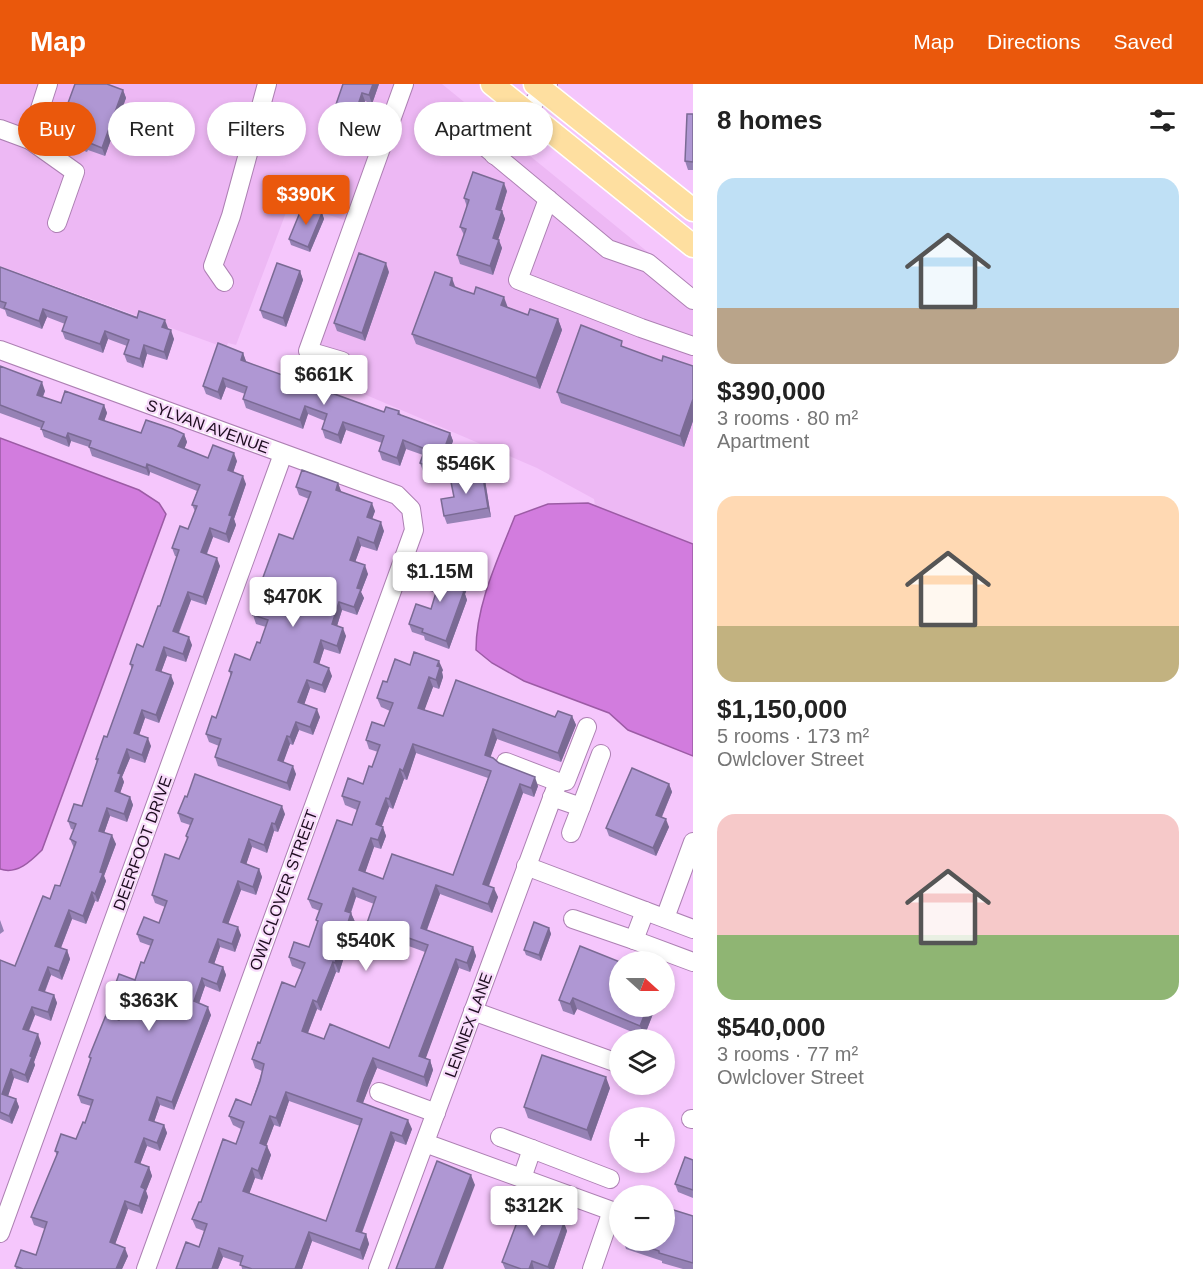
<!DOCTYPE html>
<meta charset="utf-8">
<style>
:root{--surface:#fff;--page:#f2f2f2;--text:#222;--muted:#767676;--accent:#ea580c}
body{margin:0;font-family:Helvetica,sans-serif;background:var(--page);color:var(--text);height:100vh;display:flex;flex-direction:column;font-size:22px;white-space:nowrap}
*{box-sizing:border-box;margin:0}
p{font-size:20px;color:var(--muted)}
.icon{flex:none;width:33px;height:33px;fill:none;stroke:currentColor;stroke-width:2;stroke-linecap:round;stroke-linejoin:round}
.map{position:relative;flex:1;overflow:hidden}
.side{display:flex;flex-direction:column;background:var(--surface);width:510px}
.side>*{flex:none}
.hud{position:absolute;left:18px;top:18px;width:570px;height:54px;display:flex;gap:12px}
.needle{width:39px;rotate:111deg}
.buttons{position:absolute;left:609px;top:867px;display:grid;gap:12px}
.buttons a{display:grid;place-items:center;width:66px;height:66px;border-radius:50%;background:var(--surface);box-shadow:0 3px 9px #0003;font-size:30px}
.price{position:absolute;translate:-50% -51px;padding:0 14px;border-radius:6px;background:#fff;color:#222;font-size:20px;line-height:39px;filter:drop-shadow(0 2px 3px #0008)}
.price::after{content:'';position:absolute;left:50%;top:36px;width:18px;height:14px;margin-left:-9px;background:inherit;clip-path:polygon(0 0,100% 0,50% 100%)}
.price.selected{background:var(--accent);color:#fff}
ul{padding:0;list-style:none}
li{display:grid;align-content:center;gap:12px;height:318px;padding:0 24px}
li span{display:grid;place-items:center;height:186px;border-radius:18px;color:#555}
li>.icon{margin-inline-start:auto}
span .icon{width:108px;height:108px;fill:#fffc;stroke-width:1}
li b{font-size:26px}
h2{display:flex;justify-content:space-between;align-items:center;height:72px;padding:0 24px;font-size:26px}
.pill{padding:0 21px;border-radius:27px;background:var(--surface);box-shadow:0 3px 9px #0003;font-size:21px;line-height:54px}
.pill.selected{background:var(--accent);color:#fff}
header{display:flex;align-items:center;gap:36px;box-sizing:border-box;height:84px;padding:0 30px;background:var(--accent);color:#fff}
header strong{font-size:28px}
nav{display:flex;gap:33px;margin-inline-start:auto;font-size:21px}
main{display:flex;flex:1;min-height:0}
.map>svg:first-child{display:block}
.built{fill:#edb8f4}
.water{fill:#d27cde;stroke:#9c5ba5;stroke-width:1.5}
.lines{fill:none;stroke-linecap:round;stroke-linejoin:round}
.minor-casing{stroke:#ad80b3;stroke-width:20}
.major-casing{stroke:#fff;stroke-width:25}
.minor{stroke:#fff;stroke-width:18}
.major{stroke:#fedfa0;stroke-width:22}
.wall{fill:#9682b5;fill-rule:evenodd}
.shaded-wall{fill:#7a6a94}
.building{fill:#af97d3;stroke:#7a6a94;stroke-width:1.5;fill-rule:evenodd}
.labels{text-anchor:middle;stroke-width:4.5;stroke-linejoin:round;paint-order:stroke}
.street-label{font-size:16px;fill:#1e0d20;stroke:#f8dbfb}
</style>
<header>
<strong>Map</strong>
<nav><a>Map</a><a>Directions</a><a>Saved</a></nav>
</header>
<main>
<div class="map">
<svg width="693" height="1185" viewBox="0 0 693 1185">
<rect width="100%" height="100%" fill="#f5c6fc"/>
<polygon class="built" points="0,0 442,0 693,205 693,460 595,422 594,415 537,384 296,281 350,138 290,118 236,261 228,259 226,264 0,182"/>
<g class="water">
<path d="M0 354 139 406 159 419 166 430 42 766C31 777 17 791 0 785Z"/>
<path d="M588 419 693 460V672L628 646 609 629 524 597 492 579 476 566C476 520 498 475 515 432L548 420Z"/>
</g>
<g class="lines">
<g class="minor-casing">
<g id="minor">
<polyline points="48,0 30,56 75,88 57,139"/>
<polyline points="0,45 30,56"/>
<polyline points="465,46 608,165 648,179 693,216"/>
<polyline points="494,71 548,0"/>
<polyline points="548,115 518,196 641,244 693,262"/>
<polyline points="224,198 213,182 231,132 267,0"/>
<polyline points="0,266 397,411 411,425 414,446 146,1185"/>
<polyline points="342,277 308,267 404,0"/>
<polyline points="506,678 558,698 566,697 587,643"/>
<polyline points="552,713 581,723 601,670"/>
<polyline points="571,749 581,723"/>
<polyline points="526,782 693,845"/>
<polyline points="645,827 634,856 693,878"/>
<polyline points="665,834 693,758"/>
<polyline points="573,835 634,856"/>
<polyline points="473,927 620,980"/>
<polyline points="379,1008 436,1029"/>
<polyline points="691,1035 693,1035"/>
<polyline points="500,1053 532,1065"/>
<polyline points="425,1059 612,1127 592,1185"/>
<polyline points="522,1094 532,1065 610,1095"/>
<polyline points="0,1149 283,370"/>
<polyline points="378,1185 558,698"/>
</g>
</g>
<g class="major-casing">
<g id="major">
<polyline points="492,0 693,162"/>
<polyline points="535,0 693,126"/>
</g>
</g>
<use href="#minor" class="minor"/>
<use href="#major" class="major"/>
</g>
<g class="wall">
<polygon points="343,0 379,0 372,20 365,17 356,44 336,37 333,29"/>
<polygon points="123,6 126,14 105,72 88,66 87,68 60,58 57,49"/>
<polygon points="693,30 693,86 688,86 685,77"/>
<polygon points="507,107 501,127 502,127 505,135 498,156 502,164 493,191 460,180 457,171 464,151 460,143 467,123 464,114"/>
<polygon points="322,129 324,135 310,168 291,161 289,155"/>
<polygon points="0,183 168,244 174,255 167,276 147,270 143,284 127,278 124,270 127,262 108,255 103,269 65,255 62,247 65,240 47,233 42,245 7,232 5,226 0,224"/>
<polygon points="300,187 303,196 286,243 263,234 260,226"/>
<polygon points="389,188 365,257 337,247 334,239"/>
<polygon points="455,203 528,231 558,235 562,246 540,305 416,260 412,250"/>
<polygon points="625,264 662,277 693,282 693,337 684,363 561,319 557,308"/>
<polygon points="243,269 246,278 384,328 399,327 401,331 450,349 453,357 440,393 423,387 420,379 423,371 406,365 400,382 382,376 379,367 382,359 346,346 341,360 325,354 322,345 325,337 308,330 303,345 246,324 243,315 245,310 226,303 221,316 206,310 203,302"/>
<polygon points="0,282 45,307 43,313 61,319 104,321 107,329 104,337 141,349 184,350 187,358 184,365 208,374 237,377 233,388 246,400 234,435 236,441 229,459 213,453 207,470 220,482 206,521 191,516 179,549 192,561 186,578 167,572 161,588 174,599 159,639 145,634 139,651 151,662 145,679 130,674 122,693 124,698 120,709 130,713 133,721 127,738 110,732 104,749 116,760 104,792 106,797 98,818 95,817 86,840 72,835 61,864 67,866 70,875 62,896 51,891 45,908 54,911 57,919 51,937 35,931 29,947 41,959 34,978 35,981 28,999 14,994 8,1012 16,1015 19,1023 12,1040 0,1035 0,876 15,882 50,815 60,802 74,764 70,755 74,746 71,745 68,737 82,722 97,679 96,675 107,653 132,586 130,580 143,563 160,522 177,473 175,472 172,464 188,445 195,427 192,421 197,407 150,388 149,392 92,372 89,363 71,357 69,363 44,353 41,344 0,329"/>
<polygon points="485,396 491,433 447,440 444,432"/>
<polygon points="338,399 341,408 375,427 372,435 384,447 377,467 361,462 355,478 368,490 361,508 364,514 357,531 342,526 337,542 346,552 340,570 324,565 319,580 332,592 325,609 310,604 304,620 320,633 313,651 299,646 293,661 290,660 283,678 296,690 290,707 218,682 215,673 219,662 209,658 206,650 216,634 231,592 229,587 250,576 260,559 266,543 256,540 253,531 260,512 258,507 293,455 309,415 299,411 296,403"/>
<polygon points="424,497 469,500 465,510 467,516 449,565 425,556 424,552 412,548 409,540 431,525 436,509 427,506"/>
<path d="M410 581 443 586 442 588 443 593 439 605 433 603 424 626 443 632 555 633 572 632 576 641 561 678 497 655 490 673 499 679 538 702 534 713 523 709 489 802 498 813 492 829 440 810 427 846 473 863 476 872 470 888 459 884 425 975 430 976 433 986 427 1003 377 984 368 1005 363 1019 412 1045 406 1061 395 1057 362 1149 366 1150 369 1160 363 1176 312 1157 302 1185H242L241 1179 223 1173 218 1185H176L199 1163 204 1147 196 1144 192 1135 201 1118 236 1060 241 1045 233 1041 229 1032 251 1021 262 987 255 984 252 975 260 959 295 903 302 886 292 882 289 873 309 863 318 840 316 836 320 827 312 824 308 815 352 741 357 726 345 721 342 712 363 700 372 683 378 668 369 665 366 656 384 642 390 627 381 623 377 614 387 598ZM416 669 488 694 453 791 383 795 365 788 374 763 381 765 386 752 382 742 389 723 393 725 404 695 407 696ZM356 813 374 820 367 839 370 848 425 868 389 964 324 955 308 949 317 925 321 927 336 888 339 889 355 838 351 829ZM289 1017 360 1042 326 1137 249 1109 255 1094 262 1096 271 1071 267 1062 266 1061 274 1041 280 1043Z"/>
<polygon points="669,700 672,708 662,733 669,743 656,772 609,752 606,744"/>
<polygon points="187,713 285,730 278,748 274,747 267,769 252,763 246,780 259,785 262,793 256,811 241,806 228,839 241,851 235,868 220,863 214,880 223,883 226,891 220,908 205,902 199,919 211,931 174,1026 160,1021 154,1038 164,1041 167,1049 160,1067 147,1062 140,1080 149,1083 152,1092 146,1107 148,1113 142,1130 128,1125 115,1160 128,1172 122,1185 16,1185 15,1182 36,1171 45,1145 34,1141 31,1133 57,1072 55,1067 76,1055 85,1039 91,1022 81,1019 78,1011 90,976 89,973 119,936 126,919 116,916 113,907 135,896 144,879 151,862 140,858 137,850 159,839 165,823 155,819 152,811 179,775 187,755 186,752 190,741 181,738 178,729"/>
<polygon points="0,836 4,847 0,850"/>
<polygon points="549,844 551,850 541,877 526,871 524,866"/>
<polygon points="620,878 620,922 656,922 644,953 577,925 574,931 563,927 559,916"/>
<polygon points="610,1004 591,1057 528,1034 524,1023"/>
<polygon points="693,1076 693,1114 678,1108 675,1100"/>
<polygon points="527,1127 556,1129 554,1135 564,1139 567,1147 554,1185 505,1185 502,1178"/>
<polygon points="693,1132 693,1185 683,1185 662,1179 662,1177 626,1165 623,1156 664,1156"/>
</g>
<g class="shaded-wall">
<polygon points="373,0 379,0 372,20 369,11"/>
<polygon points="123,6 126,14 105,72 102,64"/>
<polygon points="362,9 365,17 356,44 353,36"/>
<polygon points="504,99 507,107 499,133 496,125"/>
<polygon points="502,127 505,135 496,162 493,154"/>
<polygon points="322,129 324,135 310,168 308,163"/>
<polygon points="499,156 502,164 493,191 490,182"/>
<polygon points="386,179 389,188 365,257 362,249"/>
<polygon points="300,187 303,196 286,243 283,234"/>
<polygon points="452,194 456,205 450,201"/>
<polygon points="504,213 508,224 501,221"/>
<polygon points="43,225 47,233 42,245 39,237"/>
<polygon points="558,235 562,246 540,305 536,294"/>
<polygon points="165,236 168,244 165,252 162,243"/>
<polygon points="171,246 174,255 167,276 164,268"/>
<polygon points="105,247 108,255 103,269 100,260"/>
<polygon points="144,261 147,270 143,284 140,275"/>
<polygon points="243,269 246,277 244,284 241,276"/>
<polygon points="223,294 226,303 221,316 218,308"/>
<polygon points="42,298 45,307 40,319 37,311"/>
<polygon points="693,315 693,337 684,363 680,352"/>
<polygon points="104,321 107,329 102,343 99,335"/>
<polygon points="305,322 308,330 303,345 300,336"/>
<polygon points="343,338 346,346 341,360 338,351"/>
<polygon points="68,349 71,357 69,363 66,354"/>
<polygon points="450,349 453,357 440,393 437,385"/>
<polygon points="184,350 187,358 182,371 178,362"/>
<polygon points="403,356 406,365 400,382 397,374"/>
<polygon points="234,369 237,377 231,395 228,386"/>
<polygon points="147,380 150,388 149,392 146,384"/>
<polygon points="482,387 485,396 491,433 488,424"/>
<polygon points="243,392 246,400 234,435 236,441 229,459 226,450 229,431"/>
<polygon points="338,399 341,407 339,415 336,406"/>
<polygon points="372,419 375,427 370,441 367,433"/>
<polygon points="381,438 384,447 377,467 374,459"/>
<polygon points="210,444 213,453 204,476 201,468"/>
<polygon points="358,453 361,462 353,484 350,476"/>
<polygon points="217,474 220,482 206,521 203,513"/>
<polygon points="365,481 368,490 361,508 364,514 357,531 354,523 357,504"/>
<polygon points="466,491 469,500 465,510 467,516 449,565 446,557 460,506"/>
<polygon points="188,508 191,516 176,555 173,547"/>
<polygon points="339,518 342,526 335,548 332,540"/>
<polygon points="343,544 346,552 340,570 337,562"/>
<polygon points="189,553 192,561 186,578 183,570"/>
<polygon points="321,556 324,565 317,587 314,578"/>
<polygon points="164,563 167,572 159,594 156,586"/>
<polygon points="439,577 443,586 442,588 443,593 439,605 436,596 437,582"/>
<polygon points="329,584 332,592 325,609 322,601"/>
<polygon points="171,591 174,599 159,639 156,631"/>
<polygon points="429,593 433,603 422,633 418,624"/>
<polygon points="307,596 310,604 302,627 298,618"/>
<polygon points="317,625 320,633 313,651 310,643"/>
<polygon points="142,626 145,634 137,657 134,649"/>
<polygon points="572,632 576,641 561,678 558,669"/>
<polygon points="296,638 299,646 293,661 290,653"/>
<polygon points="493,645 497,655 488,680 485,671"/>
<polygon points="287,652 290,660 281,685 278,676"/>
<polygon points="148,654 151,662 145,679 142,671"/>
<polygon points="413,660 416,669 407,696 403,687"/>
<polygon points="127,665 130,674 122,693 124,698 118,715 115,707 118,689"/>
<polygon points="293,682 296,690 290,707 287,699"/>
<polygon points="400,685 404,695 393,725 389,715"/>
<polygon points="535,693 538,702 534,713 531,704"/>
<polygon points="520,700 523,709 486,809 483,800"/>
<polygon points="669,700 672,708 659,739 656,731"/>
<polygon points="130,713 133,721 127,738 124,730"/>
<polygon points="386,714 389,723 379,749 376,740"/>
<polygon points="282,722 285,730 278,748 275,740"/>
<polygon points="107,724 110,732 102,755 99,747"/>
<polygon points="666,735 669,743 656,772 653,764"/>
<polygon points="272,739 274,747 267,769 264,761"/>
<polygon points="383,743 386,752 381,765 378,756"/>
<polygon points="112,751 116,760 104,792 106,797 98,818 95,810 100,788"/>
<polygon points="371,754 374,763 363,795 359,786"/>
<polygon points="249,755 252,763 244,787 241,778"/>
<polygon points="259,785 262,793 256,811 253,803"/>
<polygon points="238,797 241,806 226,846 223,838"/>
<polygon points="436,801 440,810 424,853 421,844"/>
<polygon points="353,804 356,813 348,836 345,827"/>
<polygon points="494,804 498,813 492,829 488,820"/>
<polygon points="92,808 95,817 86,840 83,832"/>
<polygon points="69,826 72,835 58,871 55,862"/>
<polygon points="351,829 355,838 339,889 335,879"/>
<polygon points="238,843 241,851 235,868 232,860"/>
<polygon points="549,844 551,850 541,877 539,871"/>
<polygon points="218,855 220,863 212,886 209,878"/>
<polygon points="473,863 476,872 470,888 467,879"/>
<polygon points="67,866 70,875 62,896 59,887"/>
<polygon points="456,875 459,884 423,982 419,972"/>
<polygon points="333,878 336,888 321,927 317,918"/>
<polygon points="48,883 51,891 42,914 39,906"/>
<polygon points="223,883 226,891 220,908 217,900"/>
<polygon points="202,894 205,902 197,925 194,917"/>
<polygon points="54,911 57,919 51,937 48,928"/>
<polygon points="573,914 577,925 574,931 570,920"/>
<polygon points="313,916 317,925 305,956 302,947"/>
<polygon points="648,922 656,922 644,953 640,942"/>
<polygon points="32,923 35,931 26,953 23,945"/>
<polygon points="208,923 211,931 174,1026 172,1018"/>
<polygon points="38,950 41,959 34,978 35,981 28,999 25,991 30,972"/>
<polygon points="373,974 377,984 360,1026 357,1017"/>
<polygon points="430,976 433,986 427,1003 424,993"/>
<polygon points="11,985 14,994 6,1018 2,1010"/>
<polygon points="606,993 610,1004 591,1057 587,1046"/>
<polygon points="286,1008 289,1017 280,1043 276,1034"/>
<polygon points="157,1013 160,1021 152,1044 149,1036"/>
<polygon points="16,1015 19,1023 12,1040 9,1032"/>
<polygon points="270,1032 274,1041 264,1068 260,1059"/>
<polygon points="408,1036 412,1045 406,1061 402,1052"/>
<polygon points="164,1041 167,1049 160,1067 157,1059"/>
<polygon points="391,1048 395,1057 359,1156 356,1147"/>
<polygon points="144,1054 147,1062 138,1086 135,1078"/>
<polygon points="267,1062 271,1071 262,1096 258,1087"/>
<polygon points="149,1083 152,1092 146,1107 148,1113 142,1130 139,1122 141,1103"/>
<polygon points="252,1084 255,1094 247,1116 243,1107"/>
<polygon points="471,1091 475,1101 443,1185 435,1185"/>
<polygon points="125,1117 128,1125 113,1166 110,1158"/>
<polygon points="553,1121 556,1129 552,1142 549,1133"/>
<polygon points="564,1139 567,1147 554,1185 549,1185 548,1183"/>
<polygon points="309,1148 312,1157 302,1185 295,1185"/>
<polygon points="366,1150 369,1160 363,1176 360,1166"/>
<polygon points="125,1164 128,1172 122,1185 116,1185"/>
<polygon points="219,1164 223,1173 218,1185 212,1185"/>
<polygon points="532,1177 534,1185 529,1185"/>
</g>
<g class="building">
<polygon points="75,0 107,0 123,6 102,64 85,57 84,59 57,49"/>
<polygon points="343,0 373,0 369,11 362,9 353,36 333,29"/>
<polygon points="687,30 693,30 693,78 685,77"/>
<polygon points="473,88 504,99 496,125 502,127 493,154 499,156 490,182 457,171 466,145 460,143 469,116 464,114"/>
<polygon points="303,121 322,129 308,163 289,155"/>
<polygon points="359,169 386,179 362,249 334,239"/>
<polygon points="277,179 300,187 283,234 260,226"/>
<polygon points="0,183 137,234 139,227 165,236 162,243 171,246 164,268 144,261 140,275 124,270 129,256 105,247 100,260 62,247 67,233 43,225 39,237 4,224 6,219 0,217"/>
<polygon points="435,188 452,194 450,201 462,206 474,210 476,203 504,213 501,221 528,231 530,225 558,235 536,294 412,250"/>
<polygon points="581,241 622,257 621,262 662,277 663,272 693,282 693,315 680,352 557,308"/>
<polygon points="218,259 243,269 241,276 310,301 311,297 331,305 329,308 384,328 386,323 399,327 398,330 450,349 437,385 420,379 425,365 403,356 397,374 379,367 384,352 343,338 338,351 322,345 327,330 305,322 300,336 243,315 247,303 223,294 218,308 203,302"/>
<polygon points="0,282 42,298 37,311 61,319 65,307 104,321 99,335 141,349 146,336 173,345 184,350 178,362 208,374 213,361 234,369 228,386 243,392 229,431 232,432 226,450 210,444 201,468 217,474 203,513 188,508 173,547 189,553 183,570 164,563 156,586 171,591 156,631 142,626 134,649 148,654 142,671 127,665 118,689 121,690 115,707 130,713 124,730 107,724 99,747 112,751 100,788 103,789 95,810 92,808 83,832 69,826 55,862 67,866 59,887 48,883 39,906 54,911 48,928 32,923 23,945 38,950 30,972 32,973 25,991 11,985 2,1010 16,1015 9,1032 0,1028 0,876 15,882 43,812 50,815 55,801 60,802 76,758 70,755 76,740 68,737 74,720 82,722 98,675 96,675 104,652 107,653 133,581 130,580 137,560 143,563 158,522 160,522 179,466 172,464 180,442 188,445 197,422 192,421 200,401 147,380 146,384 89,363 91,357 68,349 66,354 41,345 44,338 0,321"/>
<polygon points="302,386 338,399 336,406 372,419 367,433 381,438 374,459 358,453 350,476 365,481 357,504 361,505 354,523 339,518 332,540 343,544 337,562 321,556 314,578 329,584 322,601 307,596 298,618 317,625 310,643 296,638 290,653 287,652 278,676 293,682 287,699 215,673 221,655 206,650 212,632 216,634 232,588 229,587 235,570 250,576 257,558 260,559 268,536 253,531 262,509 258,507 279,450 293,455 311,408 296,403"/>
<polygon points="482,387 488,424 444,432 441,415 454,413 450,393"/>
<polygon points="431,479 466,491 460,506 464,507 446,557 422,548 423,545 409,540 416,520 431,525 438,502 424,497"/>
<path d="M414 568 439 577 437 582 440 583 436 596 429 593 418 624 443 632 456 596 555 633 558 627 572 632 558 669 493 645 485 671 493 674 499 679 535 693 531 704 520 700 483 800 494 804 488 820 436 801 421 844 473 863 467 879 456 875 419 972 430 976 424 993 373 974 364 996 357 1017 408 1036 402 1052 391 1048 356 1147 366 1150 360 1166 309 1148 295 1185H252L240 1181 243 1172 219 1164 212 1185H176L186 1158 199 1163 207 1140 192 1135 199 1118H201L223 1055 236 1060 244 1038 229 1032 236 1015 251 1021 260 997 264 980 252 975 258 958 260 959 282 898 295 903 305 879 289 873 294 858 309 863 318 837 316 836 322 820 308 815 337 736 352 741 360 718 342 712 348 694 363 700 369 682 372 683 380 661 366 656 372 638 384 642 393 619 377 614 383 597 387 598 395 575 410 581ZM413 660 491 687 453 791 392 770 383 795 359 786 371 754 378 756 383 743 376 740 386 714 389 715 400 685 403 687ZM353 804 376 813 367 839 428 861 389 964 330 940 324 955 302 947 313 916 317 918 333 878 335 879 351 829 345 827ZM286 1008 362 1035 326 1137 243 1107 252 1084 258 1087 267 1062 260 1059 270 1032 276 1034Z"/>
<polygon points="632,684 669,700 656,731 666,735 653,764 606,744"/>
<polygon points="195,690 282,722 275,740 272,739 264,761 249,755 241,778 259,785 253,803 238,797 223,838 238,843 232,860 218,855 209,878 223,883 217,900 202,894 194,917 208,923 172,1018 157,1013 149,1036 164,1041 157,1059 144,1054 135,1078 149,1083 141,1103 145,1105 139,1122 125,1117 110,1158 125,1164 116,1185 23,1185 15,1182 21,1166 36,1171 47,1138 31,1133 58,1068 55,1067 61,1050 76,1055 83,1038 85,1039 93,1016 78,1011 91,974 89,973 106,931 119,936 128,913 113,907 119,890 135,896 141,878 144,879 153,856 137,850 144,833 159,839 167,817 152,811 165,770 179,775 188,753 186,752 193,735 178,729 185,712 187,713"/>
<polygon points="534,838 549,844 539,871 524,866"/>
<polygon points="580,862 620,878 620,922 648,922 640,942 573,914 570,920 559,916"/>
<polygon points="542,971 606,993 587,1046 524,1023"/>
<polygon points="685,1073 693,1076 693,1106 675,1100"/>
<polygon points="437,1077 471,1091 435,1185 396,1185"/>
<polygon points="531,1113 553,1121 549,1133 564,1139 548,1183 532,1177 529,1185 521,1185 502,1178 522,1125 527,1127"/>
<polygon points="664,1123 693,1132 693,1179 659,1169 659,1167 628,1156 664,1156"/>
</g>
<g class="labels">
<g class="street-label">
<text transform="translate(208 342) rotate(20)" y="6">SYLVAN AVENUE</text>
<text transform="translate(142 759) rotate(-70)" y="6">DEERFOOT DRIVE</text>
<text transform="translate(283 806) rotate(-70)" y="6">OWLCLOVER STREET</text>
<text transform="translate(468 941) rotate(-70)" y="6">LENNEX LANE</text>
</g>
</g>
</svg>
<div class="buttons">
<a><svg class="needle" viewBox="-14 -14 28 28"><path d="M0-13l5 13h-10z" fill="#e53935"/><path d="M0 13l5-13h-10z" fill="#767676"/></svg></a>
<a><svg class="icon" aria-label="layers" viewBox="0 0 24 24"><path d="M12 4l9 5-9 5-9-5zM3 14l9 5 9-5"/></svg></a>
<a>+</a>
<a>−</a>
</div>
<b class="price selected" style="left:306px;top:142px">$390K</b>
<b class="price" style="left:324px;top:322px">$661K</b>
<b class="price" style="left:466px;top:411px">$546K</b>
<b class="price" style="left:440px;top:519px">$1.15M</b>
<b class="price" style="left:293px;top:544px">$470K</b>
<b class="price" style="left:366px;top:888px">$540K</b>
<b class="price" style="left:149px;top:948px">$363K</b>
<b class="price" style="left:534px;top:1153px">$312K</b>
<div class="hud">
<a class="pill selected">Buy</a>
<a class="pill">Rent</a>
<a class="pill">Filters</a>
<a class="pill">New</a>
<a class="pill">Apartment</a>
</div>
</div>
<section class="side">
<h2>8 homes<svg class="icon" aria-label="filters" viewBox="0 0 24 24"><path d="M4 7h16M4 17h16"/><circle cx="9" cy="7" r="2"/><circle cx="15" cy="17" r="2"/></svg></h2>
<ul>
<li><span style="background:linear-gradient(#bfe0f5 70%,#b9a48a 0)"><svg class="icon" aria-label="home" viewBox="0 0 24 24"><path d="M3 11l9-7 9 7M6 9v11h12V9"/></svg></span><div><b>$390,000</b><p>3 rooms · 80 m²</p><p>Apartment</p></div></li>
<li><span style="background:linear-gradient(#ffd9b3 70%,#c2b280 0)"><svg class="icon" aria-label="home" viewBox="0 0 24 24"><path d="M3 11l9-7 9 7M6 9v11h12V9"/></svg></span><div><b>$1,150,000</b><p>5 rooms · 173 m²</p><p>Owlclover Street</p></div></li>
<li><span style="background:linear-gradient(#f6c9c9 65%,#8fb573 0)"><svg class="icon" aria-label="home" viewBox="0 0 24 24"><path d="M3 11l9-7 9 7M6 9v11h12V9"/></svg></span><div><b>$540,000</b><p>3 rooms · 77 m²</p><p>Owlclover Street</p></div></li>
</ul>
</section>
</main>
